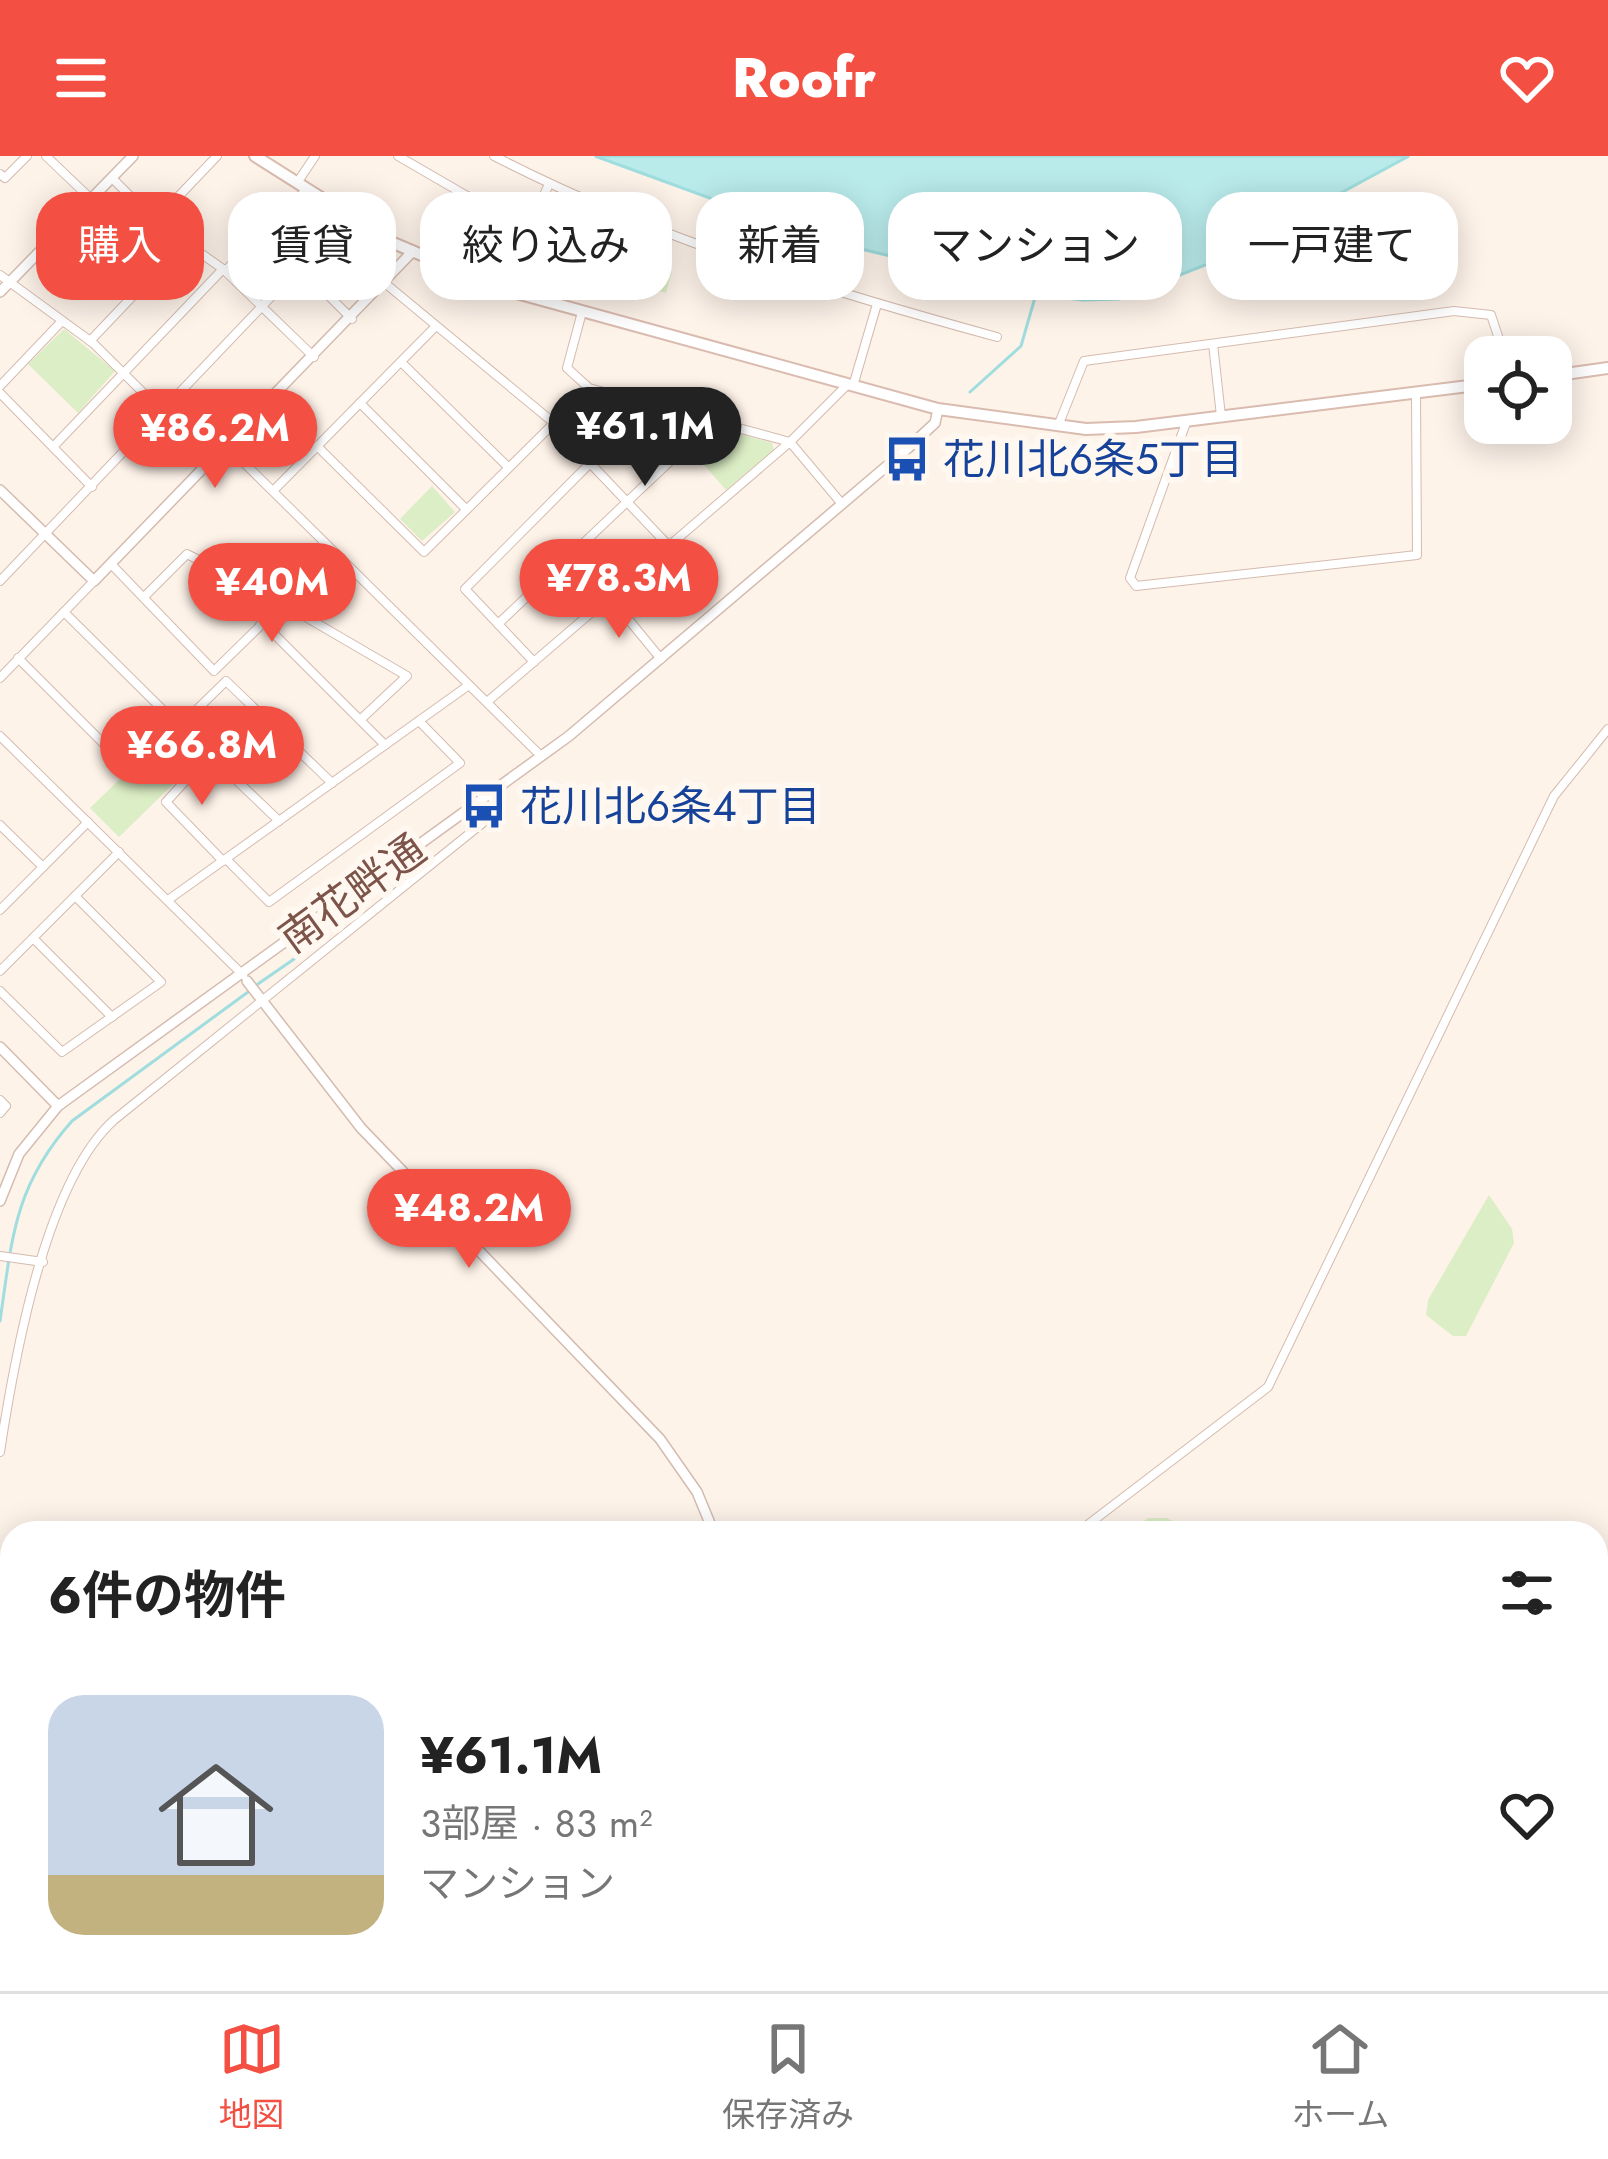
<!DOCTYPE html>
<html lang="ja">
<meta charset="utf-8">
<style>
:root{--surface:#fff;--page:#f2f2f2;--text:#222;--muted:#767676;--line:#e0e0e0;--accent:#f35043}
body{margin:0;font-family:Jost,"Noto Sans JP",sans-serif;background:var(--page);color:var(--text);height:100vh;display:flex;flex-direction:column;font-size:45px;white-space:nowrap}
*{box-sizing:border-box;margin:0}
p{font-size:39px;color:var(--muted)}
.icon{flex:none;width:66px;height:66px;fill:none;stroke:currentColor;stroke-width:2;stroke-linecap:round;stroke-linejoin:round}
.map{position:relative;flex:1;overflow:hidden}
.side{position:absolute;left:0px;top:1365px;width:1608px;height:471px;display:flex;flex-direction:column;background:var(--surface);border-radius:36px 36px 0 0;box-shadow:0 6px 30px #0003}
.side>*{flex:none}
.banner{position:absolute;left:36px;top:36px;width:1536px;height:108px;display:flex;gap:24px}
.fabs{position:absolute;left:1464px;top:180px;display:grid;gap:24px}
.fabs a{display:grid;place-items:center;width:108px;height:108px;border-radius:24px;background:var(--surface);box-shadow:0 6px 30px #0003;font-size:60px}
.price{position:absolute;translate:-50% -102px;padding:0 27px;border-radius:42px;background:var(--accent);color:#fff;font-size:39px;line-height:78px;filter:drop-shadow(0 3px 6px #0008)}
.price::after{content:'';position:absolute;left:50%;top:72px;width:36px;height:27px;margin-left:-18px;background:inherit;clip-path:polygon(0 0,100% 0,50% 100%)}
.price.selected{background:#222;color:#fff}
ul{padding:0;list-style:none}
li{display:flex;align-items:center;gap:36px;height:300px;padding:0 48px}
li+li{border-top:3px solid var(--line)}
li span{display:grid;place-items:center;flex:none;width:336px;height:240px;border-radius:36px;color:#555}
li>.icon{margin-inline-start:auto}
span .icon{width:144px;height:144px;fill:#fffc;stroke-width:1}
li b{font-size:51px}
h2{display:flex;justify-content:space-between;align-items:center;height:144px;padding:0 48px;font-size:51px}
.chip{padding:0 42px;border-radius:36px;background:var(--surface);box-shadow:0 6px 30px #0003;font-size:42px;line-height:108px}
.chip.selected{background:var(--accent);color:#fff}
header{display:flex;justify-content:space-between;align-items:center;height:156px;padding:0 48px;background:var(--accent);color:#fff;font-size:54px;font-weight:800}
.tab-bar{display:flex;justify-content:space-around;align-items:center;height:168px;border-top:3px solid var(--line);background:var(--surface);font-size:33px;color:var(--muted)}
.tab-bar a{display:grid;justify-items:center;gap:6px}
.tab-bar .selected{color:var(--accent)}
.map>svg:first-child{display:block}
.commercial{fill:#ffe1dc}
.green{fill:#dceec5}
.water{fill:#baebeb;stroke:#9fddde;stroke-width:3}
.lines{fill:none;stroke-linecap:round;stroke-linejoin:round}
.stream{stroke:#9fddde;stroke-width:3}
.minor-casing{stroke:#d5bbaf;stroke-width:10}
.tertiary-casing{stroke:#d5bbaf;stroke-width:12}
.secondary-casing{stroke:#dabbaf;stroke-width:14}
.minor{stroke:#fff;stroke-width:8}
.tertiary{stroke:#fff;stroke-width:9}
.secondary{stroke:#fff;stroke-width:10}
.labels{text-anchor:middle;stroke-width:12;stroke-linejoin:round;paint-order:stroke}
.transit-label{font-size:42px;fill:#164399;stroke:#fff8f1;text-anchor:start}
.street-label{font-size:42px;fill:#7d5449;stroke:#fff8f1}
</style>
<header><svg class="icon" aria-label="menu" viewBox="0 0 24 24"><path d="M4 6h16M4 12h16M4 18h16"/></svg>Roofr<svg class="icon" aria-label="heart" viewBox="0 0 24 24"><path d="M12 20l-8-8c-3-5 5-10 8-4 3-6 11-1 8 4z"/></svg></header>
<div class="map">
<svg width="1608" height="1835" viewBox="0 0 1608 1835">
<rect width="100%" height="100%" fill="#fef3e9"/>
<polygon class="commercial" points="1608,1436 1608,1664 1596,1652 1596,1448"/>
<g class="green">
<polygon points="645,109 672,115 666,137 632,128"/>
<polygon points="64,173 115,215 78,257 28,208"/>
<polygon points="714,271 772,287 774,294 726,334 691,294"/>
<polygon points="432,330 455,356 422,385 400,363"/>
<polygon points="173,572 198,604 119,681 90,652"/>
<polygon points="1489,1039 1512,1073 1514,1087 1466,1180 1453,1180 1426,1159 1428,1144"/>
<polygon points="1148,1362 1167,1362 1195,1377 1128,1377"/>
<polygon points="317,1824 377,1824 382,1835 321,1835"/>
</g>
<polygon class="water" points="595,0 1409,0 1213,106 1119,143 1083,144 947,128 911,105 857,92 799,63 767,63"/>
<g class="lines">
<g class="stream">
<polyline points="970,236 1021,190 1036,138"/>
<polyline points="255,830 297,801"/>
<path d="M0 1165C12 1083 14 1030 72 965L248 836"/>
</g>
<g class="minor-casing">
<g id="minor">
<polyline points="46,0 91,43"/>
<polyline points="398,0 467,40 533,65"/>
<path d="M494 0C653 82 825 134 997 181"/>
<polyline points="0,18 5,22 27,0"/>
<polyline points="112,22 155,65 223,113 314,201"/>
<polyline points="297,27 315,0"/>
<polyline points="155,65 217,0"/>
<polyline points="299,110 352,163"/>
<polyline points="225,115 307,33"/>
<polyline points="0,119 93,187 212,305"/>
<polyline points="502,133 549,28"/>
<polyline points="582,156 567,212 589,232 790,286 842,348"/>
<polyline points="90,185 186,84"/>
<polyline points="1213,188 1221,260"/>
<polyline points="401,206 507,310"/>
<polyline points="0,230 62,165"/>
<polyline points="853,230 877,148"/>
<polyline points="0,237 92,331"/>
<polyline points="360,247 466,353"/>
<polyline points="1187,264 1130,422 1136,430 1417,399 1416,237"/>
<polyline points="1058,270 1084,205 1454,155 1491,159 1505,201"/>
<polyline points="227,290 541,600"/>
<polyline points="317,290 424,396 554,267 386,128"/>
<polyline points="53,291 223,113"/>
<polyline points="590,307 669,390"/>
<polyline points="273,335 435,171"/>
<polyline points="111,408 214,515 259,471 274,443 187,398 144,441"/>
<polyline points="0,425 349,59"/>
<polyline points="610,441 661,503"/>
<polyline points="498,468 704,273 707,263"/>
<polyline points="18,502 123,607 169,560 64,456"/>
<polyline points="534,506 465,433 640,257 644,247"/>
<polyline points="0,522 94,425"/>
<polyline points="487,546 790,286 847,229"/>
<polyline points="360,564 407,520 287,450 273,477 385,589"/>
<polyline points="0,580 243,819"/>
<polyline points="209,599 166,646 223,705"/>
<polyline points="279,665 180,570 226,525 332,627"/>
<polyline points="0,669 43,711"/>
<polyline points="226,703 269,746 460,607 419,565"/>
<polyline points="168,744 469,529"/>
<polyline points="0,754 88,666"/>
<polyline points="33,782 112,861"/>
<polyline points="0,815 119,696"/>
<polyline points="0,835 62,896 161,826 75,740"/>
<polyline points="0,944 6,950 0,957"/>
<polyline points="0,1100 43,1106"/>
<path d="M0 1296C14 1204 45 1026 114 964L500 653 489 638"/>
<polyline points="1077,1377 1268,1231 1554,640 1608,573"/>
<polyline points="461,1835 474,1824"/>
</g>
</g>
<g class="tertiary-casing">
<g id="tertiary">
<polyline points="0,136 133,0"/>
<polyline points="0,334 94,425 413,95"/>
<polyline points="247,825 361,972 660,1283 697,1336 714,1377"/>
<polyline points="0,891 58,950"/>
<polyline points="0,1045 19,998 58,950 569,580 908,292 935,267 938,253"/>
<polyline points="1596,1437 1608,1425"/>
<polyline points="1596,1663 1608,1675"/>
<polyline points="1123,1824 1136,1835"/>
<polyline points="1223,1835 1233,1824"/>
</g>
</g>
<g class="secondary-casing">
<g id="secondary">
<polyline points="255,0 391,86 502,133 938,253 1086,273 1136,271 1485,228"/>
<polyline points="1551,220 1608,212"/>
</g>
</g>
<use href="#minor" class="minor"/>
<use href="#tertiary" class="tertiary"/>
<use href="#secondary" class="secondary"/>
</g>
<defs>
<g id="bus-bare" transform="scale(3.6)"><path d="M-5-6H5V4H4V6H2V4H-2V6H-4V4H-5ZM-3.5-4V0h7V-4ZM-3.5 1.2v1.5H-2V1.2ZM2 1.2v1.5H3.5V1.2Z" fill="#1a4fb4" stroke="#fff8f1" stroke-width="2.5" paint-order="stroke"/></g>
</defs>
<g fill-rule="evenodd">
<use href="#bus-bare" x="907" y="303"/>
<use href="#bus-bare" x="484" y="650"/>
</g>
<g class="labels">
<g class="transit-label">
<text x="943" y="318">花川北6条5丁目</text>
<text x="520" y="665">花川北6条4丁目</text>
</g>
<g class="street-label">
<text transform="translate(352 737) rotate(-36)" y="15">南花畔通</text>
</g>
</g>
</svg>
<div class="fabs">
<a><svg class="icon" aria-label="locate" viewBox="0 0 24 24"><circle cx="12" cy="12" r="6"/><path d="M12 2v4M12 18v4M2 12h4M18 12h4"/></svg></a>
</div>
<b class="price selected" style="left:645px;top:333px">¥61.1M</b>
<b class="price" style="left:215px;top:335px">¥86.2M</b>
<b class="price" style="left:619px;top:485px">¥78.3M</b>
<b class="price" style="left:272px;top:489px">¥40M</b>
<b class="price" style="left:202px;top:652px">¥66.8M</b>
<b class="price" style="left:469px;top:1115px">¥48.2M</b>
<div class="banner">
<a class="chip selected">購入</a>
<a class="chip">賃貸</a>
<a class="chip">絞り込み</a>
<a class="chip">新着</a>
<a class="chip">マンション</a>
<a class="chip">一戸建て</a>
</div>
<section class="side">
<h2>6件の物件<svg class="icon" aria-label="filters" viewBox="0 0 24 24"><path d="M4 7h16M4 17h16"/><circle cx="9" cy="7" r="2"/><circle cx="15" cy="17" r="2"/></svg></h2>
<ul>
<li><span style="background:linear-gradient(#c9d6e8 75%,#c2b280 0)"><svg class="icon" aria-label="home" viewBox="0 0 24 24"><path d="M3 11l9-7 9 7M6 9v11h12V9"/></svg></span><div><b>¥61.1M</b><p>3部屋 · 83 m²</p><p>マンション</p></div><svg class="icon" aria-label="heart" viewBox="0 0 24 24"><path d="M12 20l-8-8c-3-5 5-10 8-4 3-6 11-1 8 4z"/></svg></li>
</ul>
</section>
</div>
<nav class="tab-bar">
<a class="selected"><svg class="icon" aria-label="map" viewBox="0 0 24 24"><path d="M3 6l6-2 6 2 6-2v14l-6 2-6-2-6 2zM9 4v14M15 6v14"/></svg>地図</a>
<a><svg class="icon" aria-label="saved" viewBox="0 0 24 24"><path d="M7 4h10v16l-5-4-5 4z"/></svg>保存済み</a>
<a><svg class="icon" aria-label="home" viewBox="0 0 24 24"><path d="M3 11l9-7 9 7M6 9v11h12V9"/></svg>ホーム</a>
</nav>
